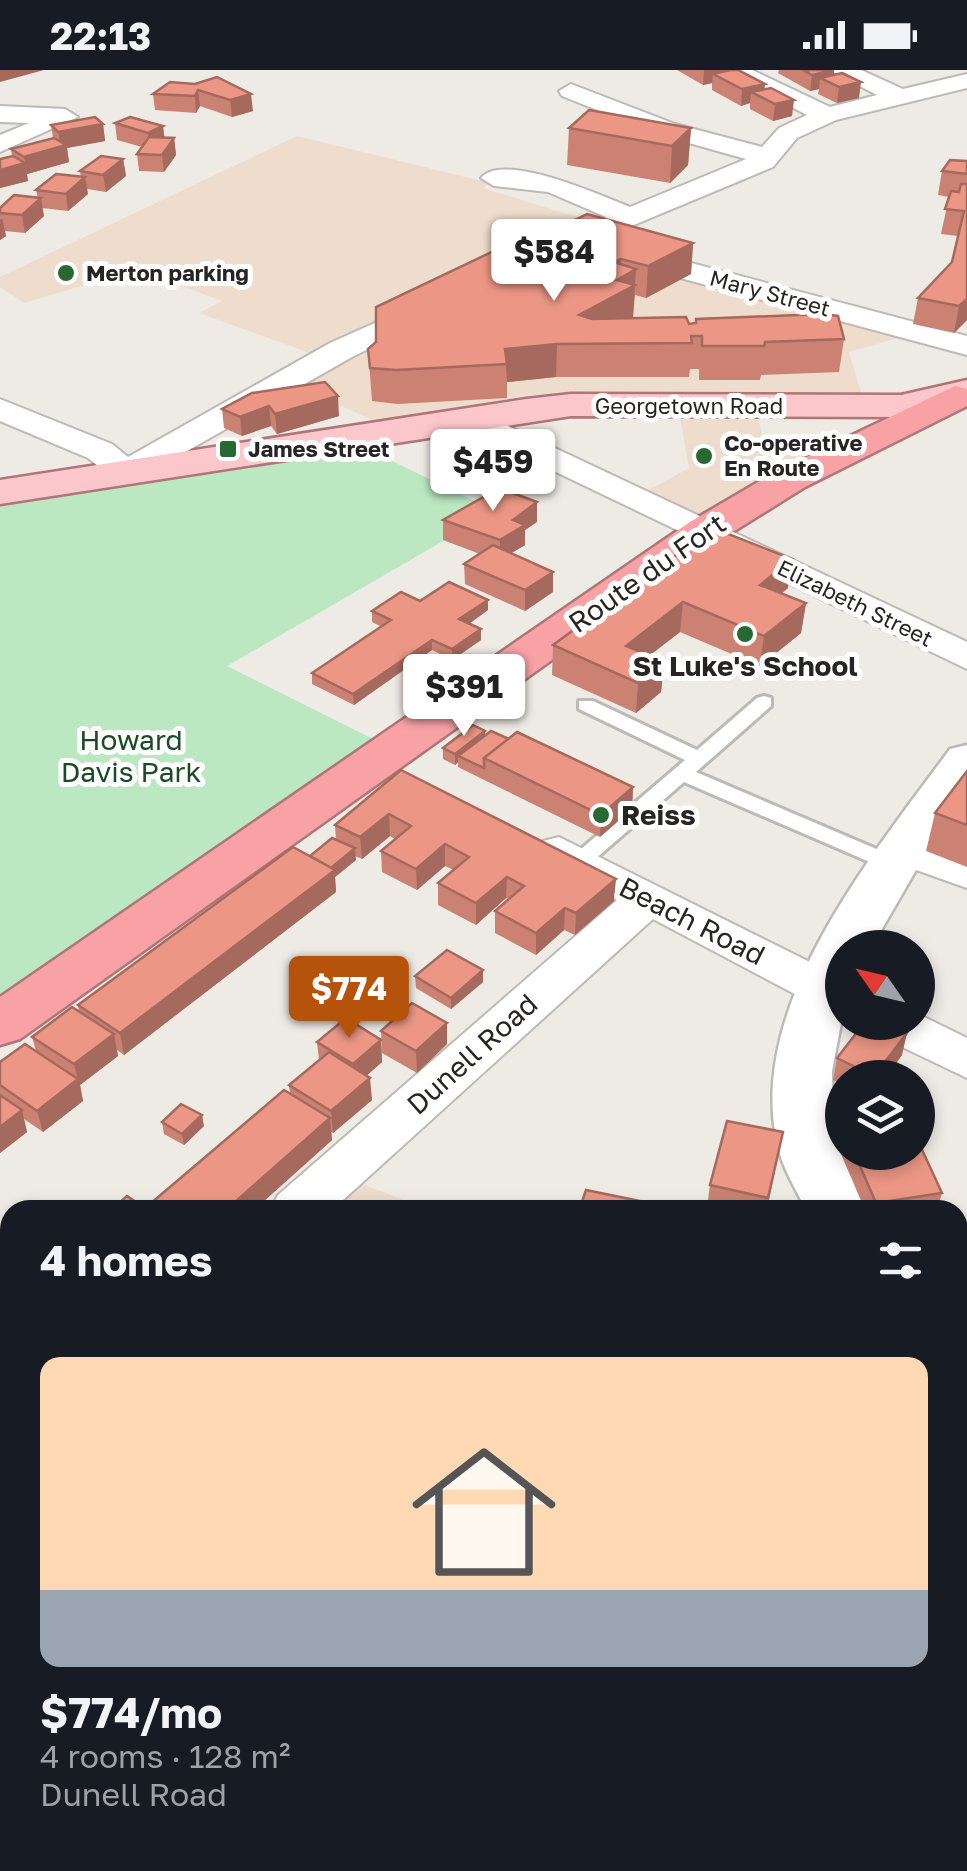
<!DOCTYPE html>
<meta charset="utf-8">
<style>
:root{--surface:#171b24;--page:#20242c;--text:#f1f3f6;--muted:#9ea1a6;--accent:#b45309}
body{margin:0;font-family:"Golos Text",sans-serif;background:var(--page);color:var(--text);height:100vh;display:flex;flex-direction:column;font-size:38px;white-space:nowrap}
*{box-sizing:border-box;margin:0}
p{font-size:32px;color:var(--muted)}
.icon{flex:none;width:55px;height:55px;fill:none;stroke:currentColor;stroke-width:2;stroke-linecap:round;stroke-linejoin:round}
.map{position:relative;flex:1;overflow:hidden}
.drawer{position:absolute;left:0px;top:1130px;width:968px;height:672px;display:flex;flex-direction:column;background:var(--surface);border-radius:30px 30px 0 0;box-shadow:0 5px 15px #0003}
.drawer>*{flex:none}
.needle{width:65px;rotate:304deg}
.controls{position:absolute;left:825px;top:860px;display:grid;gap:20px}
.controls a{display:grid;place-items:center;width:110px;height:110px;border-radius:50%;background:var(--surface);box-shadow:0 5px 15px #0003;font-size:50px}
.price{position:absolute;translate:-50% -85px;padding:0 22px;border-radius:10px;background:#fff;color:#222;font-size:32px;line-height:65px;filter:drop-shadow(0 2px 5px #0008)}
.price::after{content:'';position:absolute;left:50%;top:60px;width:30px;height:22px;margin-left:-15px;background:inherit;clip-path:polygon(0 0,100% 0,50% 100%)}
.price.selected{background:var(--accent);color:#fff}
ul{padding:0;list-style:none}
li{display:grid;align-content:center;gap:20px;height:530px;padding:0 40px}
li span{display:grid;place-items:center;height:310px;border-radius:20px;color:#555}
li>.icon{margin-inline-start:auto}
span .icon{width:180px;height:180px;fill:#fffc;stroke-width:1}
li b{font-size:42px}
h2{display:flex;justify-content:space-between;align-items:center;height:120px;padding:0 40px;font-size:42px}
.status{display:flex;justify-content:space-between;align-items:center;height:70px;padding:0 50px;background:var(--surface);direction:ltr}
.status svg{height:28px;fill:currentColor}
.map>svg:first-child{display:block}
.commercial{fill:#edc}
.green{fill:#bbe7c1}
.lines{fill:none;stroke-linecap:round;stroke-linejoin:round}
.lane-casing{stroke:#bdb9b5;stroke-width:6}
.street-casing{stroke:#bdb9b5;stroke-width:4}
.secondary-casing{stroke:#bdb9b5;stroke-width:5}
.primary-casing{stroke:#ae7678;stroke-width:5}
.highway-casing{stroke:#ae7678;stroke-width:5}
.lane{fill:#fff;fill-rule:evenodd}
.street{fill:#fff;fill-rule:evenodd}
.secondary{fill:#fff;fill-rule:evenodd}
.primary{fill:#fbc7ca;fill-rule:evenodd}
.highway{fill:#f8a2a6;fill-rule:evenodd}
.wall{fill:#cb8272}
.shaded-wall{fill:#a56a5d}
.building{fill:#ec9785;stroke:#a56a5d;stroke-width:2.5}
.poi-dot{fill:#286832;stroke:#fff;stroke-width:4}
.labels{text-anchor:middle;stroke-width:10;stroke-linejoin:round;paint-order:stroke}
.far-poi-label{font-size:22px;font-weight:bold;fill:#262523;stroke:#fff;text-anchor:start}
.far-street-label{font-size:22px;fill:#262523;stroke:#fff}
.street-label{font-size:28px;fill:#262523;stroke:#fff}
.poi-label{font-size:28px;font-weight:bold;fill:#262523;stroke:#fff}
.park-label{font-size:28px;fill:#1b4b26;stroke:#fff}
</style>
<div class="status"><b>22:13</b><svg viewBox="0 0 49 12"><path d="M0 12V9h3v3zM5 12V6h3v6zM10 12V3h3v9zM15 12V0h3v12zM26 1h20v11H26zM47 4h2v5h-2z"/></svg></div>
<div class="map">
<svg width="967" height="1801" viewBox="0 0 967 1801">
<rect width="100%" height="100%" fill="#eeeae4"/>
<g class="commercial">
<polygon points="297,66 490,113 483,118 586,150 313,284 199,243 222,231 137,199 24,233 0,217 0,207"/>
<polygon points="577,175 905,266 849,282 862,326 529,325 379,353 299,317 371,274"/>
<polygon points="679,342 757,343 763,369 805,388 701,450 647,421 689,398"/>
<polygon points="352,1110 430,1140 318,1140"/>
</g>
<polygon class="green" points="359,375 495,441 227,596 379,672 0,930 0,433"/>
<g class="lines">
<g class="lane-casing">
<polygon id="lane" points="764,626 771,628 771,636 696,702 900,789 904,794 900,799 886,799 684,712 587,796 573,796 569,791 573,786 685,690 579,639 579,631 593,631 697,680 757,628"/>
</g>
<g class="street-casing">
<g id="street">
<path d="M721 0H752L830 37 877 25 829 0H861L903 19 967 4V18L836 50 797 68 773 97 557 187 547 184 543 178 547 172 606 147 548 122 494 116 481 108C503 81 602 126 630 137L746 89 657 64 562 26 559 21 571 14 675 54 762 77 779 58 807 45Z"/>
<polygon points="0,36 65,39 78,47 0,82 0,65 29,53 0,52"/>
<polygon points="627,176 967,266 967,285 617,191 613,185 617,179"/>
<polygon points="433,227 448,236 444,242 352,287 138,409 114,409 88,388 0,351 0,329 112,374 128,387 330,273"/>
<polygon points="472,339 967,572 967,599 460,356 455,349 460,342"/>
<polygon points="904,766 967,787 967,818 888,790 882,780 888,770"/>
<polygon points="559,767 842,908 842,945 825,940 653,849 332,1140 270,1140 278,1125 617,830 543,791 537,781 543,771"/>
<polygon points="918,944 967,968 967,1008 875,964 868,952 918,952"/>
<polygon points="967,1481 967,1546 958,1550 958,1485"/>
<polygon points="10,1496 10,1562 0,1566 0,1500"/>
<polygon points="0,1700 10,1704 10,1780 0,1776"/>
<polygon points="25,1792 101,1792 105,1801 28,1801"/>
<polygon points="198,1792 275,1792 272,1801 194,1801"/>
<polygon points="594,1792 676,1792 673,1801 590,1801"/>
</g>
</g>
<g class="secondary-casing">
<g id="secondary">
<path d="M967 675V725L916 800 871 878H842V948L832 1001 833 1051 841 1084 868 1140H806C796 1119 783 1099 778 1077 744 937 873 785 950 679Z"/>
<polygon points="958,1284 967,1287 967,1354 958,1351"/>
</g>
</g>
<g class="primary-casing">
<g id="primary">
<polygon points="967,310 967,332 901,347 571,346 0,434 0,410 526,329 571,324 901,325"/>
<polygon points="10,1243 10,1299 0,1300 0,1244"/>
<polygon points="958,1374 967,1377 967,1441 958,1438"/>
</g>
</g>
<g class="highway-casing">
<polygon id="highway" points="955,316 967,319 967,336 805,417 720,470 20,969 0,975 0,927 690,452 777,401"/>
</g>
<use href="#lane" class="lane"/>
<use href="#street" class="street"/>
<use href="#secondary" class="secondary"/>
<use href="#primary" class="primary"/>
<use href="#highway" class="highway"/>
</g>
<g class="wall">
<polygon points="677,0 724,0 765,19 792,46 773,51 750,39 750,33 741,36 712,20 712,13 703,15"/>
<polygon points="779,0 834,0 834,5 859,28 837,33 818,24 819,19 810,21 778,3"/>
<polygon points="195,14 253,41 232,47 200,36 196,43 155,40 153,24"/>
<polygon points="115,53 163,56 164,68 174,68 176,85 164,102 139,101 137,84 142,77 117,70"/>
<polygon points="103,54 105,71 67,78 69,92 27,104 28,111 0,118 0,89 12,86 11,79 53,68 51,55"/>
<polygon points="569,58 691,58 688,95 670,113 567,95"/>
<polygon points="123,89 126,106 106,122 87,119 88,124 68,141 42,138 44,146 25,163 5,161 6,166 0,170 0,138 38,128 36,120 81,107 80,101"/>
<polygon points="967,91 967,250 954,263 913,254 918,228 952,192 958,166 941,164 949,127 938,125 942,101"/>
<polygon points="529,172 693,173 691,204 646,228 635,225 633,247 631,248 689,254 695,253 696,249 844,269 839,302 761,305 760,310 699,310 699,299 690,299 689,307 556,307 507,312 507,328 397,334 372,331 368,279"/>
<polygon points="325,312 339,346 277,364 271,356 242,366 224,358 222,339"/>
<polygon points="537,432 537,452 525,460 525,475 511,483 553,502 553,522 525,541 465,514 464,494 480,484 443,470 443,450"/>
<polygon points="713,458 788,518 782,523 806,533 801,563 760,596 680,562 649,586 664,592 661,622 636,643 552,605 553,575"/>
<polygon points="420,531 488,540 469,554 481,570 452,590 432,580 354,635 312,614 312,603 382,557 372,552 372,541"/>
<polygon points="485,666 509,669 633,717 632,739 600,767 458,697 458,692 455,695 443,689 443,678"/>
<polygon points="401,700 614,831 575,865 564,860 536,885 495,863 495,841 509,830 506,828 476,855 438,835 438,813 454,800 445,796 417,820 382,802 381,781 395,769 390,766 362,789 355,786 356,790 335,807 336,822 124,985 117,980 118,986 80,1015 83,1031 43,1062 24,1049 27,1062 0,1083 0,992 36,981 32,967 79,942 78,935 336,770 335,755"/>
<polygon points="967,701 967,797 926,781 935,743"/>
<polygon points="415,906 483,912 451,939 416,918"/>
<polygon points="381,961 447,974 417,1003 382,983"/>
<polygon points="381,970 382,992 366,1006 372,1030 333,1063 331,1062 332,1070 254,1140 151,1140 150,1134 290,1024 289,1015 319,990 317,972"/>
<polygon points="902,985 885,1008 842,1008 842,1015 833,1010 837,988"/>
<polygon points="162,1052 204,1056 184,1075 164,1064"/>
<polygon points="842,1057 842,1082 918,1082 942,1123 937,1140 865,1140 838,1077"/>
<polygon points="783,1062 767,1140 722,1140 707,1137 710,1115"/>
<polygon points="967,1246 967,1271 958,1260 961,1249"/>
<polygon points="10,1559 10,1672 0,1664 0,1570"/>
<polygon points="120,1792 168,1792 161,1801 129,1801"/>
<polygon points="476,1792 601,1792 600,1801 480,1801"/>
<polygon points="751,1792 896,1792 886,1801 754,1801 750,1796"/>
</g>
<g class="shaded-wall">
<polygon points="0,0 44,0 0,12"/>
<polygon points="704,0 724,0 724,9 713,4 712,13 703,15"/>
<polygon points="834,0 833,14 820,8 819,19 810,21 812,5"/>
<polygon points="861,12 859,28 837,33 839,17"/>
<polygon points="765,14 764,29 751,22 750,33 741,36 742,19"/>
<polygon points="198,20 200,36 196,43 195,26"/>
<polygon points="251,24 253,41 232,47 230,30"/>
<polygon points="794,30 792,46 773,51 775,34"/>
<polygon points="103,54 105,71 67,78 69,92 27,104 24,87 61,77 58,62"/>
<polygon points="163,56 165,73 150,80 148,63"/>
<polygon points="691,58 688,95 670,113 672,76"/>
<polygon points="174,68 176,85 164,102 162,85"/>
<polygon points="123,89 126,106 106,122 103,105"/>
<polygon points="25,93 28,111 0,118 0,100"/>
<polygon points="85,107 88,124 68,141 66,124"/>
<polygon points="41,128 44,146 25,163 22,145"/>
<polygon points="2,148 6,166 0,170 0,150"/>
<polygon points="693,173 691,204 646,228 648,196"/>
<polygon points="621,189 620,208 636,199 633,247 585,274 579,245 614,192"/>
<polygon points="967,229 967,250 954,263 959,236"/>
<polygon points="557,274 556,307 507,312 505,279"/>
<polygon points="338,326 339,346 277,364 275,344"/>
<polygon points="269,336 271,356 242,366 240,347"/>
<polygon points="537,432 537,452 525,460 525,475 500,490 500,470 513,450"/>
<polygon points="792,489 788,518 756,544 760,515"/>
<polygon points="553,502 553,522 525,541 525,520"/>
<polygon points="488,530 488,540 460,560 459,549"/>
<polygon points="683,532 680,562 624,605 626,576"/>
<polygon points="806,533 801,563 760,596 764,566"/>
<polygon points="481,559 481,570 452,590 452,579"/>
<polygon points="432,570 432,580 354,635 353,624"/>
<polygon points="664,592 661,622 636,643 638,613"/>
<polygon points="485,661 485,672 458,686 458,692 455,695 455,684"/>
<polygon points="633,717 632,739 600,767 601,745"/>
<polygon points="389,744 390,766 362,789 360,767"/>
<polygon points="445,774 445,796 417,820 416,799"/>
<polygon points="355,778 356,790 335,807 336,822 124,985 120,963"/>
<polygon points="507,807 506,828 476,855 476,833"/>
<polygon points="616,809 614,831 575,865 576,843"/>
<polygon points="565,838 564,860 536,885 536,863"/>
<polygon points="483,900 483,912 451,939 451,928"/>
<polygon points="447,953 447,974 417,1003 416,981"/>
<polygon points="907,963 902,985 885,1008 873,1008"/>
<polygon points="114,964 118,986 80,1015 83,1031 43,1062 37,1041 78,1010 74,994"/>
<polygon points="381,970 382,992 355,1016 353,994"/>
<polygon points="370,1008 372,1030 333,1063 331,1041"/>
<polygon points="22,1040 27,1062 0,1083 0,1057"/>
<polygon points="202,1045 204,1056 184,1075 182,1064"/>
<polygon points="330,1048 332,1070 254,1140 226,1140"/>
<polygon points="967,1214 967,1232 958,1238 958,1220"/>
<polygon points="10,1470 10,1485 0,1498 0,1482"/>
<polygon points="967,1660 967,1671 958,1680 958,1669"/>
<polygon points="147,1792 168,1792 161,1801 141,1801 141,1799"/>
<polygon points="585,1792 601,1792 600,1801 566,1801"/>
<polygon points="882,1792 896,1792 886,1801 873,1801"/>
</g>
<g class="building">
<polygon points="730,0 738,0 765,14 742,19 713,4"/>
<polygon points="803,0 834,0 812,5"/>
<polygon points="842,3 861,12 839,17 820,8"/>
<polygon points="217,7 251,24 230,30 198,20 195,26 153,24 170,12 195,14"/>
<polygon points="771,18 794,30 775,34 751,22"/>
<polygon points="589,40 691,58 672,76 569,58"/>
<polygon points="95,47 103,54 58,62 51,55"/>
<polygon points="130,47 163,56 148,63 115,53"/>
<polygon points="149,67 174,68 162,85 137,84"/>
<polygon points="54,68 66,75 24,87 11,79"/>
<polygon points="13,86 25,93 0,100 0,89"/>
<polygon points="101,86 123,89 103,105 80,101"/>
<polygon points="950,90 967,91 967,104 942,101"/>
<polygon points="56,104 85,107 66,124 36,120"/>
<polygon points="961,114 967,114 967,229 959,236 918,228 952,192 964,141 945,139 951,121 959,122"/>
<polygon points="14,125 41,128 22,145 0,143 0,138"/>
<polygon points="587,144 693,173 648,196 621,189 614,192 636,199 617,210 635,215 579,245 592,249 686,247 689,254 696,253 696,249 822,244 838,246 844,269 765,272 764,276 702,276 702,266 691,266 692,273 557,274 505,279 507,294 396,300 370,298 368,279 376,272 376,237 519,169 529,172"/>
<polygon points="325,312 338,326 275,344 269,336 240,347 222,339 252,323"/>
<polygon points="499,418 537,432 513,450 525,455 500,470 443,450"/>
<polygon points="713,458 792,489 760,515 806,533 764,566 683,532 626,576 664,592 638,613 553,575"/>
<polygon points="493,475 553,502 525,520 464,494"/>
<polygon points="449,512 488,530 459,549 481,559 452,579 432,570 353,624 312,603 391,550 372,541 401,522 420,531"/>
<polygon points="473,655 485,661 455,684 443,678"/>
<polygon points="491,661 509,669 484,688 484,698 458,686"/>
<polygon points="517,662 633,717 601,745 484,688"/>
<polygon points="401,700 616,809 576,843 565,838 536,863 495,841 524,816 507,807 476,833 438,813 469,787 445,774 416,799 381,781 411,756 389,744 360,767 335,755"/>
<polygon points="967,701 967,755 935,743"/>
<polygon points="332,768 355,778 331,798 310,786"/>
<polygon points="293,777 335,800 120,963 78,935"/>
<polygon points="447,880 483,900 451,928 415,906"/>
<polygon points="412,933 447,953 416,981 381,961"/>
<polygon points="72,937 114,964 74,994 32,967"/>
<polygon points="346,948 381,970 353,994 317,972"/>
<polygon points="865,952 884,952 907,963 874,1006 837,988"/>
<polygon points="25,974 78,1009 37,1041 0,1015 0,992"/>
<polygon points="329,982 370,1008 331,1041 289,1015"/>
<polygon points="284,1020 330,1048 226,1140 158,1140 150,1134"/>
<polygon points="0,1025 22,1040 0,1057"/>
<polygon points="181,1034 202,1045 182,1064 162,1052"/>
<polygon points="727,1051 783,1062 768,1128 710,1115"/>
<polygon points="918,1071 942,1123 876,1133 854,1082 918,1082"/>
<polygon points="586,1120 674,1138 674,1140 579,1140"/>
<polygon points="127,1126 148,1140 111,1140"/>
<polygon points="923,1131 933,1140 907,1140"/>
<polygon points="958,1162 967,1171 967,1214 958,1220"/>
<polygon points="10,1363 10,1470 0,1482 0,1376"/>
<polygon points="10,1559 10,1659 0,1651 0,1570"/>
<polygon points="967,1569 967,1660 958,1669 958,1577"/>
<polygon points="133,1792 147,1792 141,1799"/>
<polygon points="418,1792 431,1792 436,1801 405,1801"/>
<polygon points="483,1792 585,1792 566,1801 487,1801"/>
<polygon points="766,1792 882,1792 873,1801 773,1801"/>
</g>
<g class="poi-dot">
<circle cx="66" cy="203" r="10"/>
<rect x="218" y="369" width="20" height="20" rx="5"/>
<circle cx="704" cy="386" r="10"/>
<circle cx="745" cy="564" r="10"/>
<circle cx="601" cy="745" r="10"/>
</g>
<g class="labels">
<g class="far-poi-label">
<text x="86" y="211">Merton parking</text>
<text x="724" y="381">Co-operative<tspan x="724" dy="25">En Route</tspan></text>
<text x="248" y="387">James Street</text>
</g>
<g class="far-street-label">
<text transform="translate(770 223) rotate(15)" y="8">Mary Street</text>
<text x="689" y="344">Georgetown Road</text>
<text transform="translate(855 533) rotate(26)" y="8">Elizabeth Street</text>
</g>
<g class="street-label">
<text transform="translate(647 503) rotate(-35)" y="10">Route du Fort</text>
<text transform="translate(692 851) rotate(27)" y="10">Beach Road</text>
<text transform="translate(472 984) rotate(-42)" y="10">Dunell Road</text>
</g>
<g class="poi-label">
<text x="745" y="606">St Luke's School</text>
<text x="621" y="755" text-anchor="start">Reiss</text>
</g>
<g class="park-label">
<text x="131" y="680">Howard<tspan x="131" dy="32">Davis Park</tspan></text>
</g>
</g>
</svg>
<div class="controls">
<a><svg class="needle" viewBox="-14 -14 28 28"><path d="M0-13l5 13h-10z" fill="#e53935"/><path d="M0 13l5-13h-10z" fill="#9ea1a6"/></svg></a>
<a><svg class="icon" aria-label="layers" viewBox="0 0 24 24"><path d="M12 4l9 5-9 5-9-5zM3 14l9 5 9-5"/></svg></a>
</div>
<b class="price" style="left:554px;top:234px">$584</b>
<b class="price" style="left:493px;top:444px">$459</b>
<b class="price" style="left:464px;top:669px">$391</b>
<b class="price selected" style="left:349px;top:971px">$774</b>
<section class="drawer">
<h2>4 homes<svg class="icon" aria-label="filters" viewBox="0 0 24 24"><path d="M4 7h16M4 17h16"/><circle cx="9" cy="7" r="2"/><circle cx="15" cy="17" r="2"/></svg></h2>
<ul>
<li><span style="background:linear-gradient(#ffd9b3 75%,#9aa5b1 0)"><svg class="icon" aria-label="home" viewBox="0 0 24 24"><path d="M3 11l9-7 9 7M6 9v11h12V9"/></svg></span><div><b>$774/mo</b><p>4 rooms · 128 m²</p><p>Dunell Road</p></div></li>
</ul>
</section>
</div>
